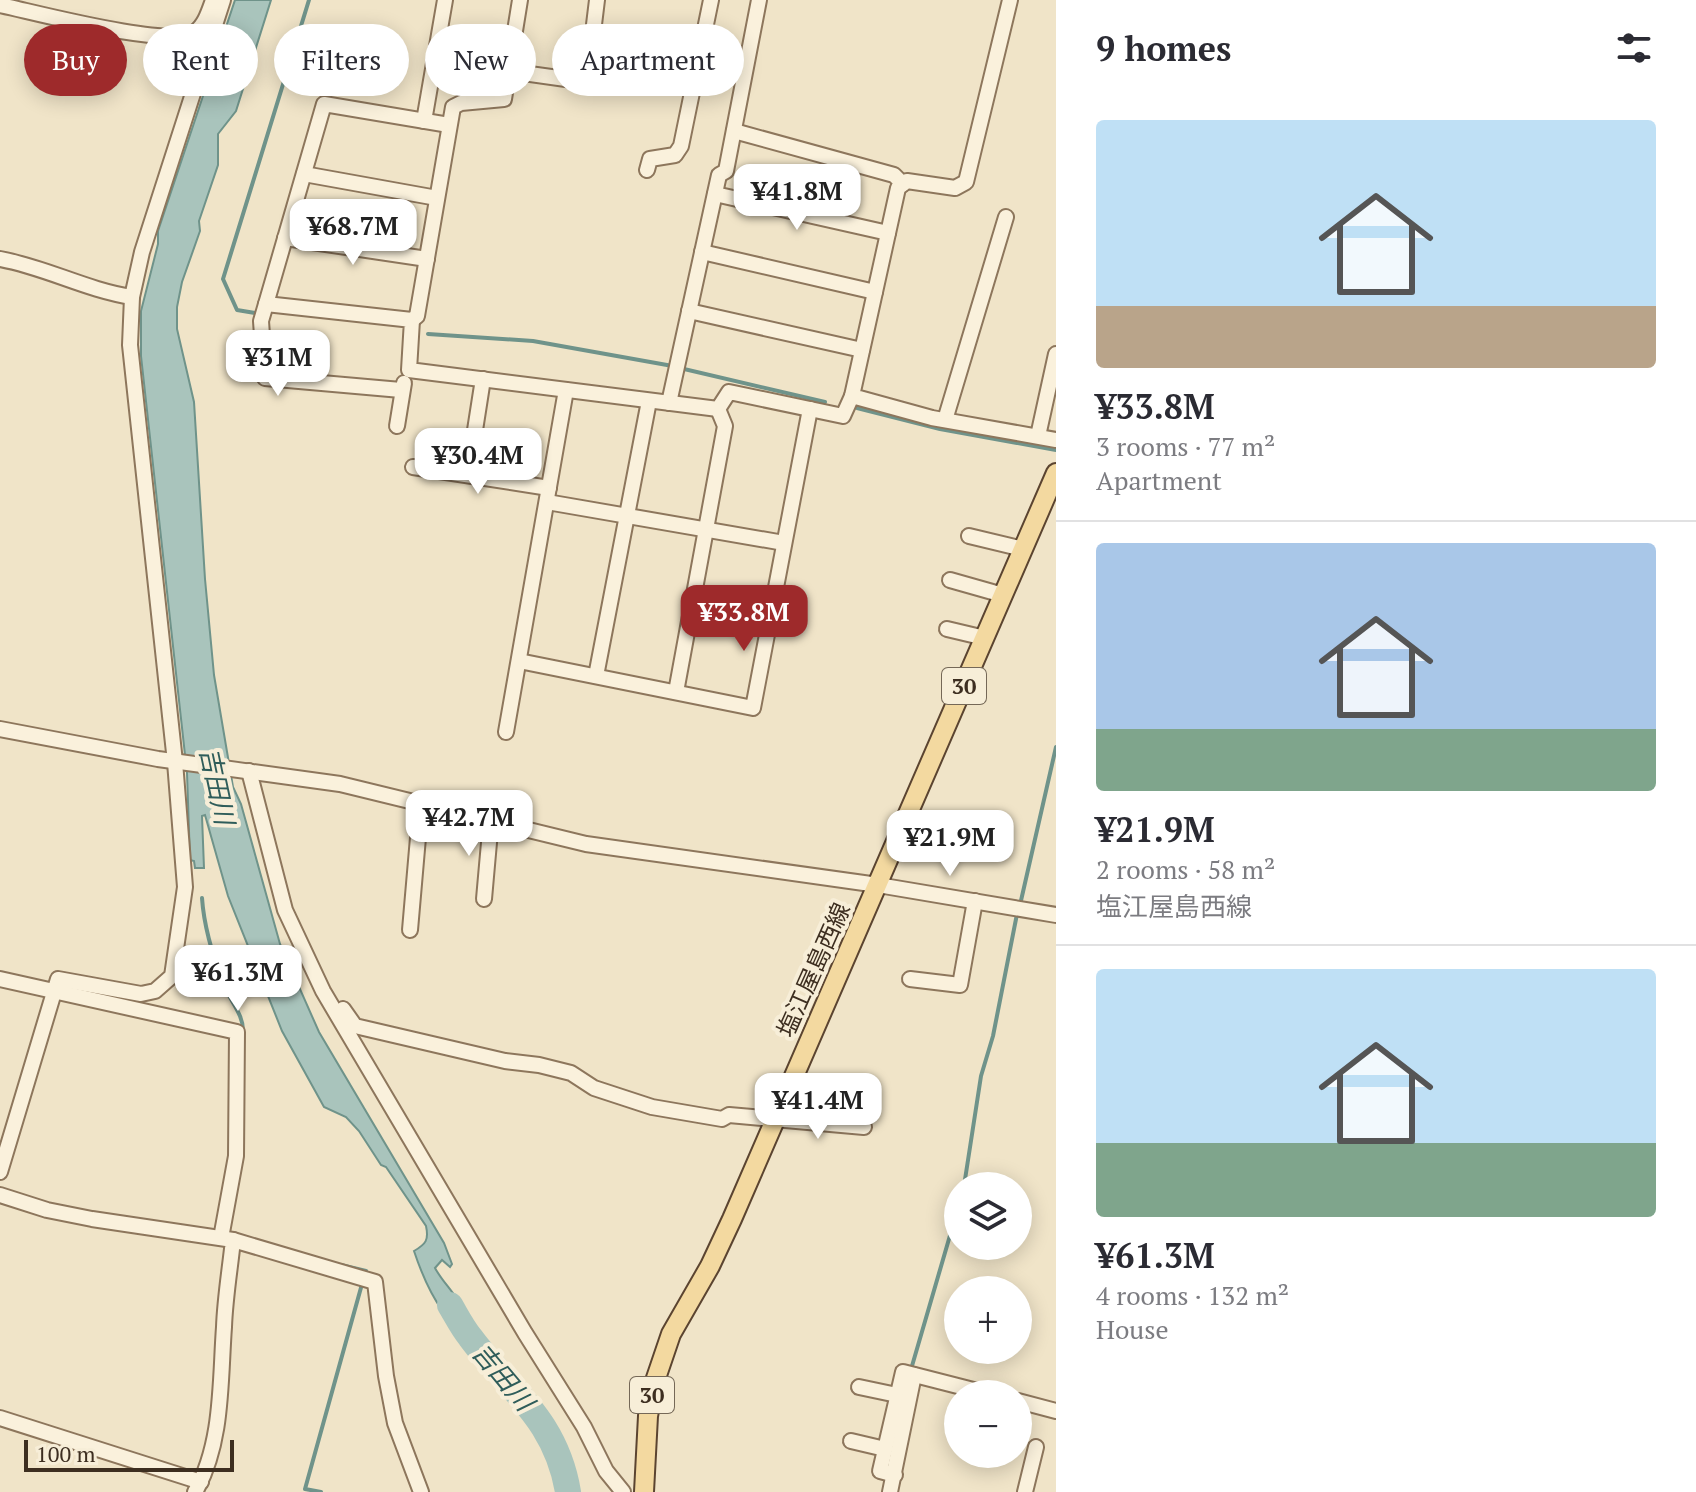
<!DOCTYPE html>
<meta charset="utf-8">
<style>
:root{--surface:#fff;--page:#f2f2f3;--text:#2b2b33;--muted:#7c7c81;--line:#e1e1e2;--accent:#9e2a2b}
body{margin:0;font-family:"PT Serif","Noto Sans JP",serif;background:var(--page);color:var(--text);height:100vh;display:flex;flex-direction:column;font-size:30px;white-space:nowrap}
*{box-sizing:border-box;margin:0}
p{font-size:26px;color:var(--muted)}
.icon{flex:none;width:44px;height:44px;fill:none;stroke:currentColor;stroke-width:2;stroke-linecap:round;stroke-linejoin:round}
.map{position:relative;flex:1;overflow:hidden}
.details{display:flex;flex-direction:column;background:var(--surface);width:640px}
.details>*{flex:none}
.top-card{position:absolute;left:24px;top:24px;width:760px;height:72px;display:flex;gap:16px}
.fabs{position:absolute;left:944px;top:1172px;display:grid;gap:16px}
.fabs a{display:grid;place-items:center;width:88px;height:88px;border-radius:50%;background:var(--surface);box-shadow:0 4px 20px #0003;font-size:40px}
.scale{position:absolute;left:24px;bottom:20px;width:210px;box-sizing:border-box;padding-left:8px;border:4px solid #3d2e20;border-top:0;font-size:22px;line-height:28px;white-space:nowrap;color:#3d2e20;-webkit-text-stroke:6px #f7eed8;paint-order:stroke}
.price{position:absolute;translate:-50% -68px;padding:0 18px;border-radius:16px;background:#fff;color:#222;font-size:26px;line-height:52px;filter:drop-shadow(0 2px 4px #0008)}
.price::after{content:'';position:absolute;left:50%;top:48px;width:24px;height:18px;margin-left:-12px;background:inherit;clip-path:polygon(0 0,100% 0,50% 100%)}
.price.on{background:var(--accent);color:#fff}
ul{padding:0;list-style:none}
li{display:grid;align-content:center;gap:16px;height:424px;padding:0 40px}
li+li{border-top:2px solid var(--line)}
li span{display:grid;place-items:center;height:248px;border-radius:8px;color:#555}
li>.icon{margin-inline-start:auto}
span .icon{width:144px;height:144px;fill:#fffc;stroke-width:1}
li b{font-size:34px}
h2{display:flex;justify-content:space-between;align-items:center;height:96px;padding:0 40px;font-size:34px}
.pill{padding:0 28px;border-radius:36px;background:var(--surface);box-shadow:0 4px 20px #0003;font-size:28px;line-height:72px}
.pill.on{background:var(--accent);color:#fff}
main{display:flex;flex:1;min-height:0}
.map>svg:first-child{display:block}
.water{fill:#a9c4bc;stroke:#6f938a;stroke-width:2}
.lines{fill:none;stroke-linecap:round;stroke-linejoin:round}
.stream{stroke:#6f938a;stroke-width:4}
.river{stroke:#a9c4bc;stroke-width:26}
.minor-casing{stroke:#8d765c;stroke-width:18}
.major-casing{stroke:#5b4430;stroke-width:22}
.minor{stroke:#faf1dc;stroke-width:14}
.major{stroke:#f3d9a0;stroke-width:18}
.labels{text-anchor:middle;stroke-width:8;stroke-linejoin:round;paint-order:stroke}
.shield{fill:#f7eed8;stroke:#756857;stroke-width:2}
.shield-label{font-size:22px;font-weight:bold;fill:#3d2e20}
.street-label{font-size:24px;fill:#3d2e20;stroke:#f7eed8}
.water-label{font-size:26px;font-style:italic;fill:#2f5d5a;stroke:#f7eed8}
</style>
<main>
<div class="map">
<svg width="1056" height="1492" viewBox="0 0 1056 1492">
<rect width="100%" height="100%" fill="#f0e4c8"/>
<path class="water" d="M235 0H271L236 111 218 134V165L199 221 200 231 182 282 177 307V329L194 402 205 579 214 675 233 787 241 804 280 944 319 1032 444 1243 452 1264 450 1267 442 1260 435 1268C441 1279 448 1286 455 1296 463 1307 465 1321 468 1335 440 1319 424 1281 414 1251 426 1244 429 1240 426 1226L386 1167 381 1165 359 1131 346 1117 324 1107 282 1031 228 896 205 815 202 816 204 868H195L194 861 190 860 187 773 141 356V311L158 244V231Z"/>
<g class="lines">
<g class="stream">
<polyline points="255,313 237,310 223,279 309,0"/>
<polyline points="428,334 533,341 667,365 825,402"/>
<polyline points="857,408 940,429 1056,450"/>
<path d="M202 898C204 927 213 957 224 985 230 1001 244 1015 243 1032"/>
<polyline points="1020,905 1056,747"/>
<polyline points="964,1186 981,1076 993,1036 1017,914"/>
<polyline points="341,1265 366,1271"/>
<polyline points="912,1366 958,1208"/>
<polyline points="321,1492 305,1489 362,1284"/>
</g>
<path class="river" d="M450 1305C456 1315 462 1327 470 1337 509 1390 556 1419 568 1492"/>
<g class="minor-casing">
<g id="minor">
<polyline points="1010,0 966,182 955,188 907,181 898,188 852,396 932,418 1056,440"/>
<path d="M0 5C34 12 171 49 195 32 205 25 209 11 213 0"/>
<polyline points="508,71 587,82 597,0"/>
<polyline points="189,79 196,40 193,34"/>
<polyline points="424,121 445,0"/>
<polyline points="449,125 324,104 266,304 412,320 409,370 718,409 729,392 843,416 852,396"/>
<polyline points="734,131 894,175 903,184"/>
<polyline points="647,170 650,159 675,155 681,146 711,0"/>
<polyline points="304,174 437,198"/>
<polyline points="715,194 888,233"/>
<polyline points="285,238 427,259"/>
<polyline points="702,252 875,292"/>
<path d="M0 259C45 267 86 290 132 297"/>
<polyline points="266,304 261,321 265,378 401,390"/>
<polyline points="689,311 862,350"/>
<polyline points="412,320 417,316 453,107 461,103 504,99 520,0"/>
<polyline points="669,403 719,175 726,171 759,0"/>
<polyline points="945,420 1006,217"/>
<polyline points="397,426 404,383"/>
<polyline points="1038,436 1056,354"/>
<polyline points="413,467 549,488"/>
<polyline points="468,475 483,379"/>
<polyline points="547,502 784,543"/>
<polyline points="969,536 1023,549"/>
<polyline points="950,580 1003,595"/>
<polyline points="947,629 985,638"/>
<polyline points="519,661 753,708 810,409"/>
<polyline points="596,676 649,401"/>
<polyline points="676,692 725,426 718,409"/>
<polyline points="0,729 158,759 340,784 586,844 878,885 1056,915"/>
<polyline points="506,732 566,390"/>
<polyline points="249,771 285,910 323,991 525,1333 584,1427 606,1471 623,1492"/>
<polyline points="484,899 491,820"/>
<polyline points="410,930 421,803"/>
<polyline points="0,979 237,1032 236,1156 221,1238"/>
<polyline points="910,979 960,985 975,901"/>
<polyline points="343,1009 355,1026 505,1061 539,1065 571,1073 594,1088 652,1107 722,1119 729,1115 864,1127"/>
<polyline points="0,1172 58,979 141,994 155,991 172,976 185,887 175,762 130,345 132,297 142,252 223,0"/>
<path d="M0 1195 47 1210 92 1219 233 1240C230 1269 225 1298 224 1327 220 1381 223 1444 195 1492"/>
<polyline points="233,1240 375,1282 386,1376 395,1423 421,1492"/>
<polyline points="859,1387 897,1395"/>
<polyline points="1018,1401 1056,1411"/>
<polyline points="0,1418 201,1482"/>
<polyline points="851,1441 885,1449"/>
<polyline points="895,1475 880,1471 903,1372 989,1394"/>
<polyline points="890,1492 914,1375"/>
<polyline points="1025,1492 1036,1447"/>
</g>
</g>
<g class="major-casing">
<polyline id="major" points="644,1492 648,1416 654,1384 671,1334 710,1266 732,1219 1056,473"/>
</g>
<use href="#minor" class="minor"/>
<use href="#major" class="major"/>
</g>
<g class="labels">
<g class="shield">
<rect x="942" y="668" width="44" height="36" rx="6"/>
<rect x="630" y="1377" width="44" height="36" rx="6"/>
</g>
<g class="shield-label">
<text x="964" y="694">30</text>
<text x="652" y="1403">30</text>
</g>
<g class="street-label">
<text transform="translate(814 970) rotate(-66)" y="8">塩江屋島西線</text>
</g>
<g class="water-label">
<text transform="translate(217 786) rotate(78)" y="9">吉田川</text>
<text transform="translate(503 1377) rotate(50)" y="9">吉田川</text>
</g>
</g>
</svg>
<div class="fabs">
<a><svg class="icon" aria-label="layers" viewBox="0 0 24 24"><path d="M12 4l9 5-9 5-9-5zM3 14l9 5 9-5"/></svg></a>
<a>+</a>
<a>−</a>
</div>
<div class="scale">100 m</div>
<b class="price" style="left:797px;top:232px">¥41.8M</b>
<b class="price" style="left:353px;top:267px">¥68.7M</b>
<b class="price" style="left:278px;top:398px">¥31M</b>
<b class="price" style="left:478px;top:496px">¥30.4M</b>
<b class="price on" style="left:744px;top:653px">¥33.8M</b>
<b class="price" style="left:469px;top:858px">¥42.7M</b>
<b class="price" style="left:950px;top:878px">¥21.9M</b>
<b class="price" style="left:238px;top:1013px">¥61.3M</b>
<b class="price" style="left:818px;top:1141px">¥41.4M</b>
<div class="top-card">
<a class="pill on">Buy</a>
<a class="pill">Rent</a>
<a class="pill">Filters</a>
<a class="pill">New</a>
<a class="pill">Apartment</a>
</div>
</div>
<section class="details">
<h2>9 homes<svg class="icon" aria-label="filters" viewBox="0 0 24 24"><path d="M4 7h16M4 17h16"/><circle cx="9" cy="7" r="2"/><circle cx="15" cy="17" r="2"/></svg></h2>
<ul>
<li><span style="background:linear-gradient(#bfe0f5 75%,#b9a48a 0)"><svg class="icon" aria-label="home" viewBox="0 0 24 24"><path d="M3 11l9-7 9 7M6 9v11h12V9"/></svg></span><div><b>¥33.8M</b><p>3 rooms · 77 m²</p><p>Apartment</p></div></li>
<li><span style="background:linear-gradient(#a9c7e8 75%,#7fa58c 0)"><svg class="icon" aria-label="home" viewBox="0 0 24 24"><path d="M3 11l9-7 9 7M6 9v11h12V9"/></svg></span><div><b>¥21.9M</b><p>2 rooms · 58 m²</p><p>塩江屋島西線</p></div></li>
<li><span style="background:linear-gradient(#bfe0f5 70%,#7fa58c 0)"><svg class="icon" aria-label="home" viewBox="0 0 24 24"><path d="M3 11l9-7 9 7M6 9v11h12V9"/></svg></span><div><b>¥61.3M</b><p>4 rooms · 132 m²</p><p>House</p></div></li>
</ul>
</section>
</main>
